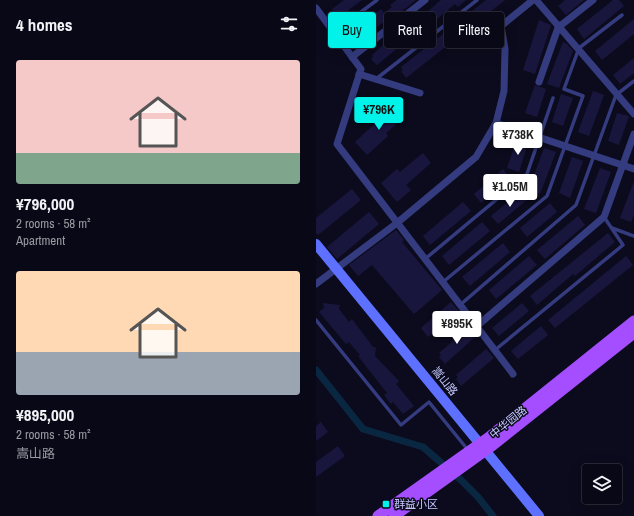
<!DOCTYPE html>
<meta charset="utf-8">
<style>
:root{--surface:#080816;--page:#11111f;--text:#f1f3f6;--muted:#989aa1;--line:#292935;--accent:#00f2e8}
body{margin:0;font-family:"Archivo Narrow","Noto Sans SC",sans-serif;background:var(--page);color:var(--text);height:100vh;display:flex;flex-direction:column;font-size:15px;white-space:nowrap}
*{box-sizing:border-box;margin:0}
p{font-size:13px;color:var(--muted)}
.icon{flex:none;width:22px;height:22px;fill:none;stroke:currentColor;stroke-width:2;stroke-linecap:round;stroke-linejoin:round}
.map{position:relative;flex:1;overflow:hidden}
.drawer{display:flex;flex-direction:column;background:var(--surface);width:316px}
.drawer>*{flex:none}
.banner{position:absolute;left:12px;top:12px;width:246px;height:36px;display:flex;gap:8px}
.buttons{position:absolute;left:266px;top:464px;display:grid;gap:8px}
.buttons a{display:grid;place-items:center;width:40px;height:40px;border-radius:4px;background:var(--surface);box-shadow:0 4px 16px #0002,0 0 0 1px var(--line);font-size:20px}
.price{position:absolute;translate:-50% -34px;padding:0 9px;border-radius:4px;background:#fff;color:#222;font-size:13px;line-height:26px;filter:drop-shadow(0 1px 2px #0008)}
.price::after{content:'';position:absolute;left:50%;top:24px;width:12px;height:9px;margin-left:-6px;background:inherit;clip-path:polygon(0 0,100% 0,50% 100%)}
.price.on{background:var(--accent);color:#111}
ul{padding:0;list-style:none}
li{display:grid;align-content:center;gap:8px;height:212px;padding:0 16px}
li span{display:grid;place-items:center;height:124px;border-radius:4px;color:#555}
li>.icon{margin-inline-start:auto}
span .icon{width:72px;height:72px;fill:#fffc;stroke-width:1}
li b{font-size:17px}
h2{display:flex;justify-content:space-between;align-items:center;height:48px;padding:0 16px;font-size:17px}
.tag{padding:0 14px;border-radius:4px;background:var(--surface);box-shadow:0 4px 16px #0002,0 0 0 1px var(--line);font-size:14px;line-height:36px}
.tag.on{background:var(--accent);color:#111}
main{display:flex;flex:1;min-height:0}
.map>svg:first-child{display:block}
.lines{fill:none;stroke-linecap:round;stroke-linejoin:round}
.canal{stroke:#0a2742;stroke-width:7}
.building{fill:#19163e}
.lane{stroke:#343b7e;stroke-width:3.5}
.street{stroke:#343b7e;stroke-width:7}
.secondary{stroke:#5e70ff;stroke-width:10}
.primary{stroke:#a44eff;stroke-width:11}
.poi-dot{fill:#00f2e8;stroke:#0b0b1d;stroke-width:1.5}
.labels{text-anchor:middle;stroke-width:3;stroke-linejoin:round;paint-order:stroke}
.street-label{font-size:11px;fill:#c7c8ff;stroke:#0b0b1d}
.poi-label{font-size:11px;fill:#c7c8ff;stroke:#0b0b1d;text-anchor:start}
</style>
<main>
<section class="drawer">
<h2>4 homes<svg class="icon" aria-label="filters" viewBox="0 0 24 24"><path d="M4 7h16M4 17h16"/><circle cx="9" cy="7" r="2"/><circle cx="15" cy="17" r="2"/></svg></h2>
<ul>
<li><span style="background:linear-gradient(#f6c9c9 75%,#7fa58c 0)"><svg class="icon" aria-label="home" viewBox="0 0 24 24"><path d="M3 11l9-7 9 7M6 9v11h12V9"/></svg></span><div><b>¥796,000</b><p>2 rooms · 58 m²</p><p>Apartment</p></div></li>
<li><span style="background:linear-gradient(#ffd9b3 65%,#9aa5b1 0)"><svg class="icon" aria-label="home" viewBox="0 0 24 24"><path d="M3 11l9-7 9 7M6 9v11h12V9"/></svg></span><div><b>¥895,000</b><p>2 rooms · 58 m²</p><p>嵩山路</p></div></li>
</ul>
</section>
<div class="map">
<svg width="318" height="516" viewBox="0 0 318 516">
<rect width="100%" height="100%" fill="#0b0b1d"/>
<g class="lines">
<polyline class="canal" points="0,370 47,429 107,447 145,480 162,497 177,516"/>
</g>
<g class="building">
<polygon points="28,0 46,0 21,19 16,9"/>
<polygon points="81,0 100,0 80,16 78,14 39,44 34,34 65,9 68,13 76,7 74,5"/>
<polygon points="125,0 150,0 142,7 139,4 92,43 90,41 61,65 55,59 57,57 56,55 76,37 79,40"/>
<polygon points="170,0 189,0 90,78 85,71 87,70 85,67"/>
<polygon points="249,0 268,0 250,15 242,6"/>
<polygon points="297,0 303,0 308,6 268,39 261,29"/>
<polygon points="318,19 318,34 286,60 279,51"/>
<polygon points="223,20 235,25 219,74 207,70"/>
<polygon points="247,42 251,44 257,51 243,88 231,84"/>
<polygon points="318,58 318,73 304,84 297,75"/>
<polygon points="219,85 230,89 221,117 209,113"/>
<polygon points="277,91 288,95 273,136 262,132"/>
<polygon points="245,94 257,98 247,126 236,122"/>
<polygon points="77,107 87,118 70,133 72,136 51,155 39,142"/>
<polygon points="301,113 313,116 303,145 292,141"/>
<polygon points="201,139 212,143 203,172 191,168"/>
<polygon points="228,148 240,152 224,194 213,189"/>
<polygon points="107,153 115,163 90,185 95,190 81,202 65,183 81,169 84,172"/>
<polygon points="256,157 267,161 254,198 243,193"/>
<polygon points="284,168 295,172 280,213 268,209"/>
<polygon points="187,169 194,178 165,203 158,194"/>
<polygon points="318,181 318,215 315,222 304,218"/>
<polygon points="36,189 45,200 2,235 0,233 0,218"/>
<polygon points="205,191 212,199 182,224 175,216"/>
<polygon points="147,202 155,211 114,245 107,236"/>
<polygon points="234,203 241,212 211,237 204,228"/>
<polygon points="53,212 63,224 21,259 11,247"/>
<polygon points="262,216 269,225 229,259 221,250"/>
<polygon points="166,222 174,231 133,265 126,256"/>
<polygon points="80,230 88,240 86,242 126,290 98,314 56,265 42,276 33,265"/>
<polygon points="292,233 299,242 259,276 257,274 221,305 214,296"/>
<polygon points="187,243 194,252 154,286 146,277"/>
<polygon points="213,256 221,265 180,299 173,290"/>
<polygon points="310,256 317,265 239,328 232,320"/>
<polygon points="135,302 143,311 112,337 105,328"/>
<polygon points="7,303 24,305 23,309 33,322 36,319 57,347 60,347 59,356 83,381 80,384 98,406 87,414 77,402 75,404 68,395 71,393 42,356 44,355 33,342 30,344 3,312 8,308"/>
<polygon points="206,303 213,311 183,336 176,328"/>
<polygon points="225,326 232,335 202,359 195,351"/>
<polygon points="152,328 154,331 156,329 161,335 129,364 123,357 125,355 123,353"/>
<polygon points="170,349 178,358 145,386 140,379 142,377 140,375"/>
<polygon points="5,422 12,432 0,441 0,426"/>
<polygon points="22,446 29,456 0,477 0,462"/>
</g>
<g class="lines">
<g class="lane">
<polyline points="18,32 61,0"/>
<polyline points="60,79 161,0"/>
<polyline points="296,228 318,236"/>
<polyline points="109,259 211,174 237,98"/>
<polyline points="127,282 231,196 267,96 248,89 263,48 306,15"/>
<polyline points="144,305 260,205 300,95 318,81"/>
<polyline points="0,320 85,425 113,402 152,450"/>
<polyline points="179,350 307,245 288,217"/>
</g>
<g class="street">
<polyline points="220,0 318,114"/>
<polyline points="0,8 45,69 21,144 197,374"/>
<polyline points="244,26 277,0"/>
<polyline points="36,57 109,0"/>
<polyline points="43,74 104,93"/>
<polyline points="223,82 243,25"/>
<polyline points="180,123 318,169"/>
<polyline points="0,284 81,223 160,157 180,123 188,91 189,49 185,26 217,0"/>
<polyline points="161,326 288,217 318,134"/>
</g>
<polyline class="secondary" points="0,244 223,516"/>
<g class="primary">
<polyline points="62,516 172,438 318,321"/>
<polyline points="78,516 177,445 318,333"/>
</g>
</g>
<rect class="poi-dot" x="66" y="500" width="8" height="8" rx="2"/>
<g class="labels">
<g class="street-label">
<text transform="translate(129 381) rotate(51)" y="4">嵩山路</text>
<text transform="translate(192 422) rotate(-39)" y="4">中华园路</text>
</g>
<g class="poi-label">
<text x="78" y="508">群益小区</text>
</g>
</g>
</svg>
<div class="buttons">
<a><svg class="icon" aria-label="layers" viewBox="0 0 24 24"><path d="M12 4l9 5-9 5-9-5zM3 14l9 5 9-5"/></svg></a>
</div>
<b class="price on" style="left:63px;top:131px">¥796K</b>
<b class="price" style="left:202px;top:156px">¥738K</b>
<b class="price" style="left:194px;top:208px">¥1.05M</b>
<b class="price" style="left:141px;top:345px">¥895K</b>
<div class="banner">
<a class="tag on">Buy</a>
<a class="tag">Rent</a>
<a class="tag">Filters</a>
</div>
</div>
</main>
